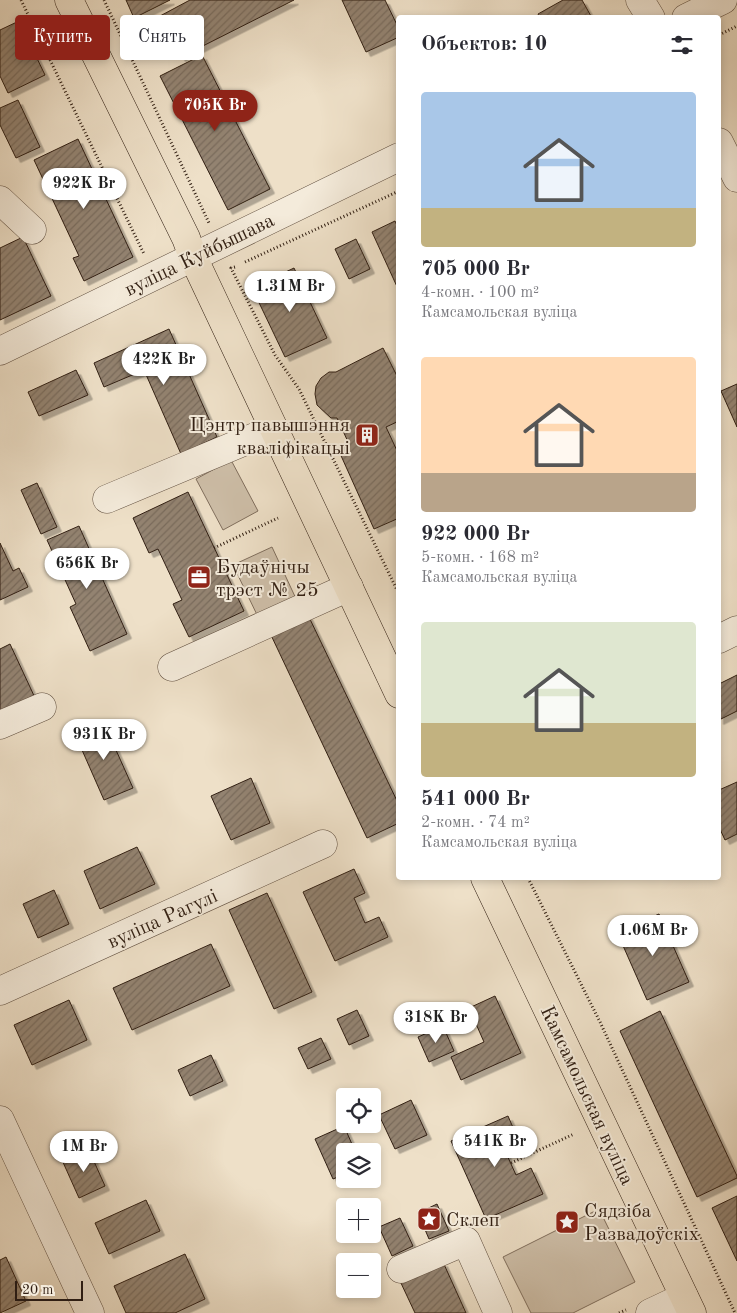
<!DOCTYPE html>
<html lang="ru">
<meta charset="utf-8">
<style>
:root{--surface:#fff;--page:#f2f2f3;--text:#2b2b33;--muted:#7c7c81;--accent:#8f2418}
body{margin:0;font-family:"Old Standard TT",serif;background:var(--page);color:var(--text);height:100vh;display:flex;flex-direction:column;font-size:19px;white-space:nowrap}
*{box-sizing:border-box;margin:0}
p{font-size:16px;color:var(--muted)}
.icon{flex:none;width:28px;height:28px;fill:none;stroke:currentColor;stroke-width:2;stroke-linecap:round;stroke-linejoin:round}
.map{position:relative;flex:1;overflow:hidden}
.details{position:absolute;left:396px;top:15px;width:325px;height:865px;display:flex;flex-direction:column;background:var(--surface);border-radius:5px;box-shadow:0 2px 8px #0003}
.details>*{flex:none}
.top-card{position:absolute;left:15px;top:15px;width:306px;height:45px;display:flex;gap:10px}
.buttons{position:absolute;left:336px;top:1088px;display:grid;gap:10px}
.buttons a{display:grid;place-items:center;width:45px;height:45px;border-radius:5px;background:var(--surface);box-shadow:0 2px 8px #0003;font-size:25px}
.scale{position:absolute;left:15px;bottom:12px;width:68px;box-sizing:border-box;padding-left:5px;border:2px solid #311f13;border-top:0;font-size:14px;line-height:18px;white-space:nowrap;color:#311f13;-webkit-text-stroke:4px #f4ebdb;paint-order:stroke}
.price{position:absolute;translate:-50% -42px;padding:0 11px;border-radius:18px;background:#fff;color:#222;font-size:16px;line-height:32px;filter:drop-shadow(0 1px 2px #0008)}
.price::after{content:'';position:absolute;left:50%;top:30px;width:15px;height:11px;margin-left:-8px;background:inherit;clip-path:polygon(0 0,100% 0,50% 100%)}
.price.active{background:var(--accent);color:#fff}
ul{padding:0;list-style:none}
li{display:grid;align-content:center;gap:10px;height:265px;padding:0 25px}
li span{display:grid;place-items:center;height:155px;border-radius:5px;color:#555}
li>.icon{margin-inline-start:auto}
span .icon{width:90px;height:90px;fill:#fffc;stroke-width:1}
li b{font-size:21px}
h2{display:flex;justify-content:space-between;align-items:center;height:60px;padding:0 25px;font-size:21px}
.tag{padding:0 18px;border-radius:5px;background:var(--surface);box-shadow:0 2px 8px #0003;font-size:18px;line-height:45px}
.tag.active{background:var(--accent);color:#fff}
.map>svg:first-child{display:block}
.green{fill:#cebfa9;stroke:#806f5e}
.building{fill:url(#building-hatch);stroke:#311f13;filter:url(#shadow)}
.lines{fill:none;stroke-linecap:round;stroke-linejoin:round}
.minor-casing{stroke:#604f40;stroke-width:29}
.major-casing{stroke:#311f13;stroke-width:29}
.path{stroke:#311f13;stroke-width:3;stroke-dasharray:1 2.5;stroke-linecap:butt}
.minor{stroke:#f4ebdb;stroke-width:28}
.major{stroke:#eee0c8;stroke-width:28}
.labels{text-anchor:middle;stroke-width:4;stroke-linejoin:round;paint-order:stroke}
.street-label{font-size:20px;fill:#311f13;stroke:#f4ebdb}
.poi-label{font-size:20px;fill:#311f13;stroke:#f4ebdb;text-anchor:start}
</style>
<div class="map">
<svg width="737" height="1313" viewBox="0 0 737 1313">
<defs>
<pattern id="building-hatch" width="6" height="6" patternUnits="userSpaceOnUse" patternTransform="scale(1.25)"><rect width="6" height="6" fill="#938371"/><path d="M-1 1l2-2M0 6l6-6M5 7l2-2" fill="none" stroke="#796b5c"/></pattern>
<filter id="shadow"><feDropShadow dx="4.5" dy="4.5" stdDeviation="0" flood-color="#0004"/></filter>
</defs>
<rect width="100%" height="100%" fill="#eee0c8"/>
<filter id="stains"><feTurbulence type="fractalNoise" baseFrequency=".004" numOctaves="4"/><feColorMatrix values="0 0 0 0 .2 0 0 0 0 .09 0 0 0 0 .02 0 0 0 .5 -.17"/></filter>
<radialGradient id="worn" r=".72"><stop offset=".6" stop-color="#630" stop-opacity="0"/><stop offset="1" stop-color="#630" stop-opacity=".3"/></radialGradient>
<g class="green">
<polygon points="231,460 258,511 223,530 196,479"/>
<polygon points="272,547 298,603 260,621 233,565"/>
<polygon points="599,1209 635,1282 573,1313 531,1313 503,1257"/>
</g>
<g class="building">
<polygon points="126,0 170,0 134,18"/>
<polygon points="190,0 294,0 181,57 160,16"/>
<polygon points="342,0 385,0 399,29 399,37 366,52"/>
<polygon points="563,0 582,0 592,18 540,18 538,14"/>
<polygon points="19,21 45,75 8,93 0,76 0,30"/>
<polygon points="202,55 270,189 228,210 160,76"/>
<polygon points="18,100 40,147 16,158 0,125 0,108"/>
<polygon points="78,139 133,257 84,281 73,258 79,256 34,160"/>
<polygon points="395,221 399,230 399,291 372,232"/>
<polygon points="23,237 51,296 0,320 0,248"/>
<polygon points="356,239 370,269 349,279 335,249"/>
<polygon points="294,268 327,338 285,357 252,288"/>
<polygon points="169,329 217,437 181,454 144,370 104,387 94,363"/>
<polygon points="383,348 399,380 399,421 386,427 399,455 399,518 374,529 338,449 349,444 337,418 331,418 317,405 315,394 316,386 321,378 329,372 336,372"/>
<polygon points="76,370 88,395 39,416 28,392"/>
<polygon points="737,384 737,427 721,391"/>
<polygon points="37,483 57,527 41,534 21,490"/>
<polygon points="188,492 244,611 189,637 173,604 182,600 158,549 149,553 133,518"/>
<polygon points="79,526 127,634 90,651 70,607 76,604 47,540"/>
<polygon points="0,543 13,571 19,568 28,587 0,600"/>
<polygon points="308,615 399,805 399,823 367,838 270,633"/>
<polygon points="10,644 36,700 0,716 0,649"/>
<polygon points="737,675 737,711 719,720 719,684"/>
<polygon points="103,721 133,788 104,800 75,734"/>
<polygon points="251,778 270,823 231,840 211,796"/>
<polygon points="737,782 737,834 725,840 719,827 719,790"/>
<polygon points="137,847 155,884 100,909 84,871"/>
<polygon points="354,869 365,893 354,898 365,923 379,917 388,937 335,961 303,892"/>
<polygon points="54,890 69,924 38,938 23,904"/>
<polygon points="267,893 312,992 274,1009 229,910"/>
<polygon points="659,914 689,982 647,1000 617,932"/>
<polygon points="211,944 230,986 132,1030 113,988"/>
<polygon points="495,996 521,1053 461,1080 451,1057 484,1042 469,1008"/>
<polygon points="69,1000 87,1040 32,1065 14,1025"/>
<polygon points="357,1010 369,1036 349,1045 337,1019"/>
<polygon points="660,1011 737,1176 737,1178 697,1197 620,1031"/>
<polygon points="443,1026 454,1051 429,1062 418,1037"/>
<polygon points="321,1038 331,1059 308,1069 298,1048"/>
<polygon points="211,1055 223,1081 190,1096 178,1070"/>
<polygon points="411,1100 427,1135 395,1149 379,1115"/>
<polygon points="508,1116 521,1146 506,1153 516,1175 531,1168 543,1194 486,1219 451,1141"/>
<polygon points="344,1126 355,1151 345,1151 345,1174 333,1179 315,1139"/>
<polygon points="88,1148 105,1186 79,1198 62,1160"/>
<polygon points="737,1196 737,1261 712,1208"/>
<polygon points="146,1200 160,1231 109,1254 95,1223"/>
<polygon points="437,1204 449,1231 429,1239 418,1213"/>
<polygon points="400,1218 413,1246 392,1256 379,1227"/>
<polygon points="185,1254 205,1299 175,1313 126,1313 114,1286"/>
<polygon points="6,1257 26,1301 0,1313 0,1260"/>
<polygon points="443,1262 466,1313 415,1313 400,1281"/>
</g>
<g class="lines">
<g class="minor-casing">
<g id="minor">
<polyline points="640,0 651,18"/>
<polyline points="686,18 723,0"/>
<polyline points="719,142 737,178"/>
<polyline points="0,200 32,230"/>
<polyline points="0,351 399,157"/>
<polyline points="107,499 274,429"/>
<polyline points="719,639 737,630"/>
<polyline points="172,667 349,587"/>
<polyline points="0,725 42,707"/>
<polyline points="0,991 323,844"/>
<polyline points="0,1120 90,1313"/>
<polyline points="401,1269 466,1241 498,1313"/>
<polyline points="650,1313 684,1297"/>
</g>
</g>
<g class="major-casing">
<g id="major">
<polyline points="69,0 186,238 193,257 399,694"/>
<polyline points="485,878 692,1313"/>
</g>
</g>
<g class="path">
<polyline points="21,0 144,254"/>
<polyline points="104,0 209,223"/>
<polyline points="719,35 737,26"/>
<polyline points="245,262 399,191"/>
<polyline points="235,267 231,268 275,355 299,389 399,594"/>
<polyline points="214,548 278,518"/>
<polyline points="528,878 600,1022 735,1313"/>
<polyline points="511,1163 574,1134"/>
<polyline points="619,1313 626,1310"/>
</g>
<use href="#minor" class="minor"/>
<use href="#major" class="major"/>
</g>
<defs>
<g id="building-square" transform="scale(1.25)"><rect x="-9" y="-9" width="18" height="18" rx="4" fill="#8f2418" stroke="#f4ebdb"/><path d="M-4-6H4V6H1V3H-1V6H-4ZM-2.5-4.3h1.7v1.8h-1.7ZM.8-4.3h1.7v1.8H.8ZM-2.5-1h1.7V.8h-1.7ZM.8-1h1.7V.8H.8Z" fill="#fff"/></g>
<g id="office-square" transform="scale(1.25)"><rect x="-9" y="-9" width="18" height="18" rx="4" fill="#8f2418" stroke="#f4ebdb"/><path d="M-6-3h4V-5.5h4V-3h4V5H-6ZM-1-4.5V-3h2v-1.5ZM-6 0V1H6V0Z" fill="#fff"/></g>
<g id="sight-square" transform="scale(1.25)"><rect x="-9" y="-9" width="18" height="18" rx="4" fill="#8f2418" stroke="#f4ebdb"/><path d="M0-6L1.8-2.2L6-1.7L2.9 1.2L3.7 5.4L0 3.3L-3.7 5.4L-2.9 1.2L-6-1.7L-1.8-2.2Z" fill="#fff"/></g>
</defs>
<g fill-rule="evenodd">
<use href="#building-square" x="367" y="435"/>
<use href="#office-square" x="199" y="577"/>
<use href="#sight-square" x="429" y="1219"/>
<use href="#sight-square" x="567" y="1222"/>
</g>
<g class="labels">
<g class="street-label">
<text transform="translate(199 254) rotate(-26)" y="7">вуліца Куйбышава</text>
<text transform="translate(162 918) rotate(-24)" y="7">вуліца Рагулі</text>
<text transform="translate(588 1095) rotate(65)" y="7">Камсамольская вуліца</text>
</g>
<g class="poi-label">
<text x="350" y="431" text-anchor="end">Цэнтр павышэння<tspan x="350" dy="23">кваліфікацыі</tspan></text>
<text x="216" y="573">Будаўнічы<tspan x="216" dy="23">трэст № 25</tspan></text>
<text x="584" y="1217">Сядзіба<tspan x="584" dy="23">Развадоўскіх</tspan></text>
<text x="446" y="1226">Склеп</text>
</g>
</g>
<rect width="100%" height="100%" filter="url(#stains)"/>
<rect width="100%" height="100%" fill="url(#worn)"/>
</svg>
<div class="buttons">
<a><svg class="icon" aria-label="locate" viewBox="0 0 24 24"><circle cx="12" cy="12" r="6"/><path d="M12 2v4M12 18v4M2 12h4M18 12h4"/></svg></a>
<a><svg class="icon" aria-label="layers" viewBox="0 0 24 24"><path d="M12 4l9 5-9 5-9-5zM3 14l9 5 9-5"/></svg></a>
<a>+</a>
<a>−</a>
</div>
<div class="scale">20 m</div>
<b class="price active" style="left:215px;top:132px">705K Br</b>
<b class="price" style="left:84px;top:210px">922K Br</b>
<b class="price" style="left:290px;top:313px">1.31M Br</b>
<b class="price" style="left:164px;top:386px">422K Br</b>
<b class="price" style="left:87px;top:590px">656K Br</b>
<b class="price" style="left:104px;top:761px">931K Br</b>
<b class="price" style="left:653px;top:957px">1.06M Br</b>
<b class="price" style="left:436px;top:1044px">318K Br</b>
<b class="price" style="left:495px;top:1168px">541K Br</b>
<b class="price" style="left:84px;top:1173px">1M Br</b>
<div class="top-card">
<a class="tag active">Купить</a>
<a class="tag">Снять</a>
</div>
<section class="details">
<h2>Объектов: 10<svg class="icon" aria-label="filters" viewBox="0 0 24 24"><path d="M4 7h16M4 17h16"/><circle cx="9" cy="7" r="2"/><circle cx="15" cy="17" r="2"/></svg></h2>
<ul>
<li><span style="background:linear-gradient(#a9c7e8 75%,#c2b280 0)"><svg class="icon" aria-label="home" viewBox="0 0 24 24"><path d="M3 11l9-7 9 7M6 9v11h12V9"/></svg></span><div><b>705 000 Br</b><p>4-комн. · 100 m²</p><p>Камсамольская вуліца</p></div></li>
<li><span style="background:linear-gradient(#ffd9b3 75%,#b9a48a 0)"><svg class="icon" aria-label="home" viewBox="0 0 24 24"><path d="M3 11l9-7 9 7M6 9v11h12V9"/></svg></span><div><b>922 000 Br</b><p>5-комн. · 168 m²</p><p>Камсамольская вуліца</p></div></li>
<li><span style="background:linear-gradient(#dfe7d0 65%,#c2b280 0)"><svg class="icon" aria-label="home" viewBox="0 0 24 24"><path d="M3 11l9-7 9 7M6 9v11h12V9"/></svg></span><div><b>541 000 Br</b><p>2-комн. · 74 m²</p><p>Камсамольская вуліца</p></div></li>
</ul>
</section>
</div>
